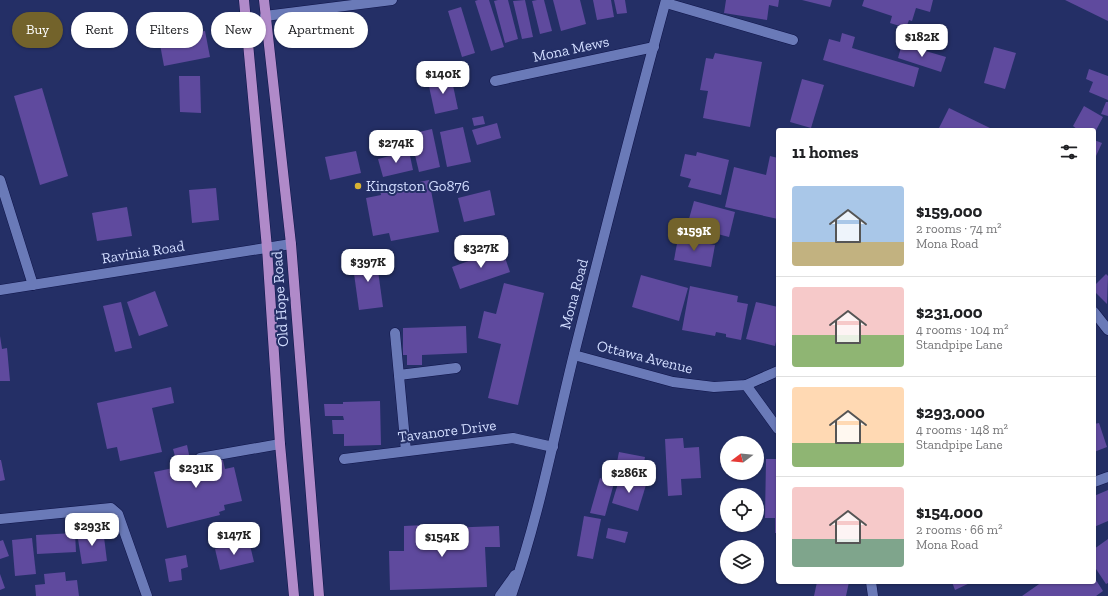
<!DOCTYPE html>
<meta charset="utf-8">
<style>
:root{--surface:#fff;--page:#f2f2f2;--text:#202124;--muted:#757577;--line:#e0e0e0;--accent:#73632b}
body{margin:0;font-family:"Zilla Slab",serif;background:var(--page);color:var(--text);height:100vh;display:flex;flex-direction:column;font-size:15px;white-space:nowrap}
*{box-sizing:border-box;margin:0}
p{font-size:13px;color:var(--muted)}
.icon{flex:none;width:22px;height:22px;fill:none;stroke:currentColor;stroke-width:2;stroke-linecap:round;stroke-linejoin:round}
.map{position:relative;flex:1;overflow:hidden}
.side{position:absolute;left:776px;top:128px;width:320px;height:456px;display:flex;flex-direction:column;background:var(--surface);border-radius:4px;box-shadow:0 1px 3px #0004}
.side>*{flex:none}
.banner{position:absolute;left:12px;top:12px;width:380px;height:36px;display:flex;gap:8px}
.needle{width:26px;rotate:254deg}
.tools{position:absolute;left:720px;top:436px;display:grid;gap:8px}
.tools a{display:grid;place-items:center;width:44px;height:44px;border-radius:50%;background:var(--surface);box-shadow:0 1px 3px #0004;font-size:20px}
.price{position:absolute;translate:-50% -34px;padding:0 9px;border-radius:8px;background:#fff;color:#222;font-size:13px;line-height:26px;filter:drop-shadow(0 1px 2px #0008)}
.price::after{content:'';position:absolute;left:50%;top:24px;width:12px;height:9px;margin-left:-6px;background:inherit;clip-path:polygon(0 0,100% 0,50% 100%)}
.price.on{background:var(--accent);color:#fff}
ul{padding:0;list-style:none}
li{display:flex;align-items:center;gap:12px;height:100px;padding:0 16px}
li+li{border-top:1px solid var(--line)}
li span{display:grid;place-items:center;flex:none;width:112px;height:80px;border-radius:4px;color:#555}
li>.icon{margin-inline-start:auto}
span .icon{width:48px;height:48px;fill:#fffc;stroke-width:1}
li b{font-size:17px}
h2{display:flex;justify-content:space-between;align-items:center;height:48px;padding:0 16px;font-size:17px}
.tag{padding:0 14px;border-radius:18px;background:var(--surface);box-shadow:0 1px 3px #0004;font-size:14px;line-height:36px}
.tag.on{background:var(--accent);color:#fff}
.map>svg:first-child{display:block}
.building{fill:#5f4a9e}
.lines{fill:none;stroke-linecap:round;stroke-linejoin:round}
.minor-casing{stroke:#0f1449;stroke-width:11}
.major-casing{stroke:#0f1449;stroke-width:11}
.minor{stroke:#6a7ab8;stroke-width:10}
.major{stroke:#b08ac9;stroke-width:10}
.poi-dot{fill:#d9b334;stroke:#242f66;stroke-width:1.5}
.labels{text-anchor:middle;stroke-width:4;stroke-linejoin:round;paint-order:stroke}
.street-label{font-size:15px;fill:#d1dcfe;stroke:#242f66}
.poi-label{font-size:15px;fill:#d1dcfe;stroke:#242f66;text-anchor:start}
</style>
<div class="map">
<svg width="1108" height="596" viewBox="0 0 1108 596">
<rect width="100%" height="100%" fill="#242f66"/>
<g class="building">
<polygon points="478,0 489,0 504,47 491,51 475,1"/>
<polygon points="498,0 508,0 518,39 505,43 494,1"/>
<polygon points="525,0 533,37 522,39 513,1"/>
<polygon points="537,0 544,0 552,31 540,34 532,1"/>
<polygon points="553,0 580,0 586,24 561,31"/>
<polygon points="593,0 611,0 614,17 597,20"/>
<polygon points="614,0 625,0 627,13 617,14"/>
<polygon points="726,0 779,0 778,7 769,5 767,20 724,13"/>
<polygon points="802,0 832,0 830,7"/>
<polygon points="864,0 933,0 930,12 916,8 912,21 909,20 906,28 890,23 892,16 862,6"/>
<polygon points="1065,0 1108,0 1108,21"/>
<polygon points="461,7 475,53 462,57 448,11"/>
<polygon points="205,31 210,57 164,66 159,39"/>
<polygon points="842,33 855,37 852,48 919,68 914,87 823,60 829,39 840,42"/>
<polygon points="902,44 946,57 941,72 898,58"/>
<polygon points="994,47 1016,53 1005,89 984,83"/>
<polygon points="715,53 762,62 750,127 703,118 708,91 700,90 706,58 713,59"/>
<polygon points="1089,69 1108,76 1108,100 1089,92 1093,82 1086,79"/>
<polygon points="179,76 200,76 201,113 180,112"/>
<polygon points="451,76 458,109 435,114 428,82"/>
<polygon points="802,79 824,85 811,128 790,122"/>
<polygon points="42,88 68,176 40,185 14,96"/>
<polygon points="1106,102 1108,102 1108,116 1101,114"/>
<polygon points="1084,106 1103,117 1094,134 1094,130 1078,130 1073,126"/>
<polygon points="949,108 994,130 938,130"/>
<polygon points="483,116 485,124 474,126 472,118"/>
<polygon points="497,123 501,138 477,145 472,130"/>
<polygon points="463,127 471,162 447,167 440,132"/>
<polygon points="432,129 440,167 419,172 410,134"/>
<polygon points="1094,140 1102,143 1096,156 1094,155"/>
<polygon points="356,151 361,173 330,180 325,157"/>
<polygon points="409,151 413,170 383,177 378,159"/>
<polygon points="697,152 729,160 721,195 688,187 691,179 680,176 685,154 696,156"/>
<polygon points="770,156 778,158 778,219 725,207 734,167 766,175"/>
<polygon points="429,180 439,232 391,241 389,233 373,236 366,198 381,195 380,190"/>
<polygon points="216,188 219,220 192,223 189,190"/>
<polygon points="490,190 495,215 464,222 458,198"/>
<polygon points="694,201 735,212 729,237 687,226"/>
<polygon points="127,207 132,236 97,241 92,213"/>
<polygon points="678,238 715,245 711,267 674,260"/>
<polygon points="502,249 510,272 460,289 452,267"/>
<polygon points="376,256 383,307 359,310 352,259"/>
<polygon points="1106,274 1108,276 1107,304 1094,291 1094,286"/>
<polygon points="641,275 688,288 679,321 632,307"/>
<polygon points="504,283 544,293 518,405 488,398 501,344 478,338 484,311 496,314"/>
<polygon points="690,286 738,296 737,302 748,304 741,340 726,337 726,334 716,332 715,336 682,330"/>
<polygon points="155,291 168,326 139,336 127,302"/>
<polygon points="121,302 132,348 115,352 103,306"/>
<polygon points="756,302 778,307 778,333 775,346 746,339"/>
<polygon points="466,326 467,353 422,355 422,365 407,365 407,355 403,355 403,328"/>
<polygon points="0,336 2,349 7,348 10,381 0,381"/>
<polygon points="171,387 174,403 152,408 162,452 120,461 117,447 107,449 97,403"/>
<polygon points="380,401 381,445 344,446 344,434 333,434 332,420 344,420 343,416 325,416 324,404 343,404 343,402"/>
<polygon points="1099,423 1107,447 1094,452 1094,424"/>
<polygon points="683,438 684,448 699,447 701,478 681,479 682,495 668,496 665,439"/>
<polygon points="187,445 191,464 222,456 225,469 234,467 242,501 224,505 225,510 219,512 220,515 167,528 154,472 178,467 173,449"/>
<polygon points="619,452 645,457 641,478 615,472"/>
<polygon points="766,459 778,459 778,533 775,533 775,518 765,518"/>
<polygon points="0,460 1,460 5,480 0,481"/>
<polygon points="620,477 646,485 638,511 612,503"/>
<polygon points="600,478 614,483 605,516 590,513"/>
<polygon points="1108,490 1108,521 1094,527 1094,496"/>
<polygon points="584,516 601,519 593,559 577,556"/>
<polygon points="445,524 445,528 499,526 500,547 485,547 487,587 390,590 389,551 404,551 404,526"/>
<polygon points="608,528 628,532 625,543 606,538"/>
<polygon points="103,529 107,561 82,564 77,533"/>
<polygon points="75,533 76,552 37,554 36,535"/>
<polygon points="32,538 36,574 15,576 12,540"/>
<polygon points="1108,539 1108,583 1106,584 1094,566 1094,549"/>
<polygon points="3,540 9,556 0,559 0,541"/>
<polygon points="249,541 254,562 220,570 215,549"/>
<polygon points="186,555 188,567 181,569 182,580 169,582 165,559"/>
<polygon points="65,572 66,581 77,580 79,596 36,596 35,585 45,584 44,574"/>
<polygon points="0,574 5,588 0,590"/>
<polygon points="1094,577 1103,591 1096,596 1022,596 1042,582 1094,582"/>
<polygon points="817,582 849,582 846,596 814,596"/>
<polygon points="952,582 972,582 955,590"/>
</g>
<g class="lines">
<g class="minor-casing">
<g id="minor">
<polyline points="666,3 793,40"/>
<polyline points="265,16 392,0"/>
<polyline points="495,81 654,47"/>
<polyline points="0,180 33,285"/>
<polyline points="0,290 291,244"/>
<polyline points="1094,312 1108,330"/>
<polyline points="395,333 406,451"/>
<polyline points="574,355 673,382 714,387 746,385 778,371"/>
<polyline points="399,375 456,368"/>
<polyline points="746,385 778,429"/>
<polyline points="200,458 280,444"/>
<polyline points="344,459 513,438 553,447"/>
<polyline points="1094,482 1108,477"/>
<polyline points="0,519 111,508 118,514 147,596"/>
<polyline points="871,582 873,596"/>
<polyline points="500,596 515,575"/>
<path d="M511 596C539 517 554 435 574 354 604 235 634 117 666 0"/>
</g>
</g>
<g class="major-casing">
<g id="major">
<polyline points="244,0 267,248 280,444 294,596"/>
<polyline points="264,0 291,244 319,596"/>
</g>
</g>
<use href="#minor" class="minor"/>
<use href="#major" class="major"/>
</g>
<circle class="poi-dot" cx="358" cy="186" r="4"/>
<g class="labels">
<g class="street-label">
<text transform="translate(571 49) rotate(-12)" y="5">Mona Mews</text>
<text transform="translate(143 252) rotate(-9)" y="5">Ravinia Road</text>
<text transform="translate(574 294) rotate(-75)" y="5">Mona Road</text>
<text transform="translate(280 299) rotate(-94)" y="5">Old Hope Road</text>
<text transform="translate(645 357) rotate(14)" y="5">Ottawa Avenue</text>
<text transform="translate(447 431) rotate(-7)" y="5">Tavanore Drive</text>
</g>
<g class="poi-label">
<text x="366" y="191">Kingston Go876</text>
</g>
</g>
</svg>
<div class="tools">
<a><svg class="needle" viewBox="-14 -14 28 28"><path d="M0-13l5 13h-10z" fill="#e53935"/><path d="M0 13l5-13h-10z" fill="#757577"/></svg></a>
<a><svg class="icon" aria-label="locate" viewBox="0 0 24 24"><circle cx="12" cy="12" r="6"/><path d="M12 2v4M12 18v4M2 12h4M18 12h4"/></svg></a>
<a><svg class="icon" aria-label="layers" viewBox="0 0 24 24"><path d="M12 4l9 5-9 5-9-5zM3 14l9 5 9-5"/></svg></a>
</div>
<b class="price" style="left:922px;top:58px">$182K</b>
<b class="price" style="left:443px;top:95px">$140K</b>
<b class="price" style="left:396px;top:164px">$274K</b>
<b class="price on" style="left:694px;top:252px">$159K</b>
<b class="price" style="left:481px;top:269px">$327K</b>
<b class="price" style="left:368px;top:283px">$397K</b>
<b class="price" style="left:196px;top:489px">$231K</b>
<b class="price" style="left:629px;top:494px">$286K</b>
<b class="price" style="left:92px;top:547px">$293K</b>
<b class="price" style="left:234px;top:556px">$147K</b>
<b class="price" style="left:442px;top:558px">$154K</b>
<div class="banner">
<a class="tag on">Buy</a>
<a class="tag">Rent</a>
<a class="tag">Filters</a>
<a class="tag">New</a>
<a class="tag">Apartment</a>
</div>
<section class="side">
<h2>11 homes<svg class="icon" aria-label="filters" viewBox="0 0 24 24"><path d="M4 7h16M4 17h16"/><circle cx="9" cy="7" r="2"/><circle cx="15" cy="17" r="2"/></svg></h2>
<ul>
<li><span style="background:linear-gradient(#a9c7e8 70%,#c2b280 0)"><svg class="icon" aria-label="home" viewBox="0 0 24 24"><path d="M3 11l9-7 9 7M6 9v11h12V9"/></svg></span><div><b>$159,000</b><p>2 rooms · 74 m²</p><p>Mona Road</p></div></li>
<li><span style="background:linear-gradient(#f6c9c9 60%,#8fb573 0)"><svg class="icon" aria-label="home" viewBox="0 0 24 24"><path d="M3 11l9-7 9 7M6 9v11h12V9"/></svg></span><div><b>$231,000</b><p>4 rooms · 104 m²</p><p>Standpipe Lane</p></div></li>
<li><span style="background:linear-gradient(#ffd9b3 70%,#8fb573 0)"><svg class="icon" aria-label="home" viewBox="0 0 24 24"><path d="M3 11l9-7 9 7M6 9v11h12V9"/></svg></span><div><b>$293,000</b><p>4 rooms · 148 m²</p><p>Standpipe Lane</p></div></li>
<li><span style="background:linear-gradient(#f6c9c9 65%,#7fa58c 0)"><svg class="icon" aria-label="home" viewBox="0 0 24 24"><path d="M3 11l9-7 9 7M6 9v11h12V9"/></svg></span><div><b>$154,000</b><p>2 rooms · 66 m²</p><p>Mona Road</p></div></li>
</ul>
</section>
</div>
